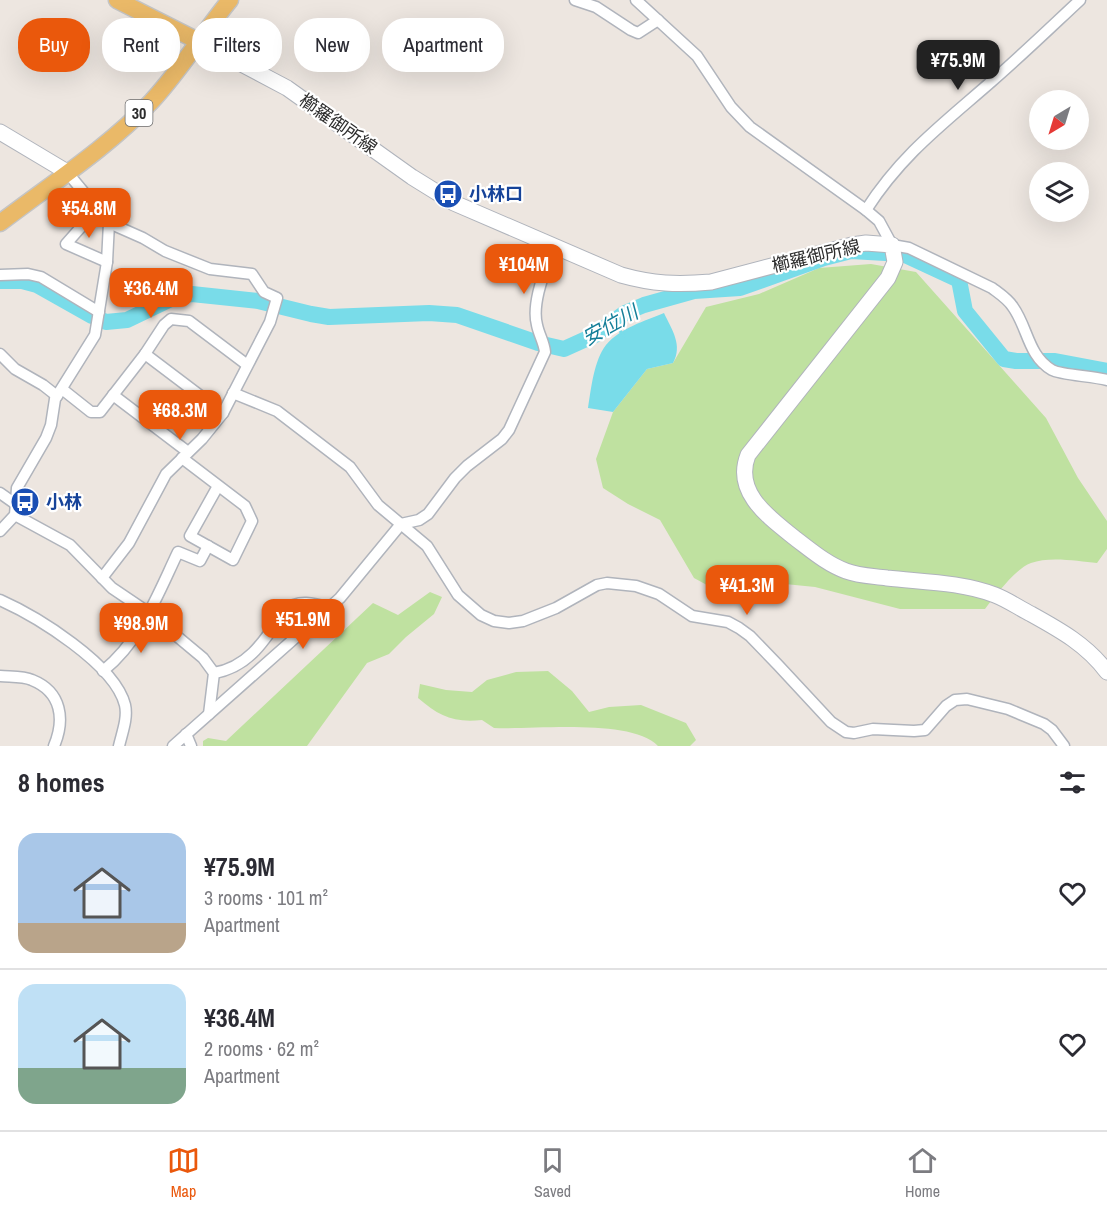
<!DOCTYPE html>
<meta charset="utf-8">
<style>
:root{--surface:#fff;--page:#f2f2f3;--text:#2b2b33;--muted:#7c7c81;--line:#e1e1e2;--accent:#ea580c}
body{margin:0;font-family:"Archivo Narrow","Noto Sans JP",sans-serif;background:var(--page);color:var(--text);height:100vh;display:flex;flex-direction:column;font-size:22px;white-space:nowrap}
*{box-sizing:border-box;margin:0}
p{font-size:20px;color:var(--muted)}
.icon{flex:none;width:33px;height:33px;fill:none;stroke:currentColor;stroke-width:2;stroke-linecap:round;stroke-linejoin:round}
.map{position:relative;height:746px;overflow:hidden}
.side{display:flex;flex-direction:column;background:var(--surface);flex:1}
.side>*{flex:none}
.hud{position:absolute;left:18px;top:18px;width:600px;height:54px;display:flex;gap:12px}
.needle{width:39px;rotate:218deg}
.buttons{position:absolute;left:1029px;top:90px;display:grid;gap:12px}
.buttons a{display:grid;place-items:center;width:60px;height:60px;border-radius:50%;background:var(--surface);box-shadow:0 6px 24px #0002;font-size:30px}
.price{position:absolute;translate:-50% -51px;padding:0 14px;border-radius:12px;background:var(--accent);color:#fff;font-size:20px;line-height:39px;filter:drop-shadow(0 2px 3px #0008)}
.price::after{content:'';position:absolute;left:50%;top:36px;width:18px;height:14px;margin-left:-9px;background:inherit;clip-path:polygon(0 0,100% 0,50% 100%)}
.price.on{background:#222;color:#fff}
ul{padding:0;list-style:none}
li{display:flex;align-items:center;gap:18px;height:150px;padding:0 18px}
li+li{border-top:2px solid var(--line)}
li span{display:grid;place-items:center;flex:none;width:168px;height:120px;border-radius:18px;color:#555}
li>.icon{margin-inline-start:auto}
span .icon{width:72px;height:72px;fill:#fffc;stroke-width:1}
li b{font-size:26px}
h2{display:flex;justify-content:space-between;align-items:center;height:72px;padding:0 18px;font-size:26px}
.chip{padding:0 21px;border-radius:24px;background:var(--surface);box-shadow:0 6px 24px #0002;font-size:21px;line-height:54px}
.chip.on{background:var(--accent);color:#fff}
.menu{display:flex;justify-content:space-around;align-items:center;height:84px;border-top:2px solid var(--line);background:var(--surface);font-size:16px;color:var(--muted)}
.menu a{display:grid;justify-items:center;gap:3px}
.menu .on{color:var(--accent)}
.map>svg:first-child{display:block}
.green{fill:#bfe1a0}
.water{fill:#79dce9}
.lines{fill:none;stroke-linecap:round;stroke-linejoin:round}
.stream{stroke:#79dce9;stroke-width:3}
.river{stroke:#79dce9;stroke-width:16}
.minor-casing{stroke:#b0b4bc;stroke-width:13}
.secondary-casing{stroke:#b0b4bc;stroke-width:17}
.primary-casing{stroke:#c4c4c4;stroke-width:19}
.minor{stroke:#fff;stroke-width:10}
.secondary{stroke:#fff;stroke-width:15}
.primary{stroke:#eab968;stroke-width:16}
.labels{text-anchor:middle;stroke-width:4.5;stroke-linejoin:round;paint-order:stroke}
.shield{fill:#fff;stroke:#6c6c6c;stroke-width:1.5}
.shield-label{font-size:16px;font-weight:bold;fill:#2d2d2d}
.street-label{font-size:18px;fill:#2d2d2d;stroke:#fff}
.transit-label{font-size:18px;font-weight:bold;fill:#164399;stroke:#fff;text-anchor:start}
.water-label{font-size:20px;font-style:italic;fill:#157f99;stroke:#fff}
</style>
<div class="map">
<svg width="1107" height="746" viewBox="0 0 1107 746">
<rect width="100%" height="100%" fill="#ede6e0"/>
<g class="green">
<path d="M871 264 916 272 1046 418 1078 478 1107 521V549L1097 563C1078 561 1049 556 1031 563 1016 568 995 596 985 609H900L815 587 785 584 740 603 694 578 660 520 628 504 603 488 596 459 613 412 647 369 673 363 706 307 759 294 819 268Z"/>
<polygon points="430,592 442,597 434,614 406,637 389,654 367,663 307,746 203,746 203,741 208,738 226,741 373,603 398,615"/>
<path d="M548 671 572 691 589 712 609 707 641 705 686 723 696 740 690 746H658C631 718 533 730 494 728L482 720C453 723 439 716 418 698L420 684 446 690 472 692 487 680 516 672Z"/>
</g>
<path class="water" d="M664 313C672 330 683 345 673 363L647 369 613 412 588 408C591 389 594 360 606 345 620 328 645 321 664 313Z"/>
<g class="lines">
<polyline class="stream" points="613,322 624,336"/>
<polyline class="river" points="0,281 22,281 37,285 92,316 106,322 127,320 177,296 192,294 258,301 311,314 329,317 429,313 457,315 538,343 564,349 595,335 625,313 644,305 694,291 740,288 824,258 851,251 903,254 959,280 965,311 1004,359 1016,361 1055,361 1107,371"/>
<g class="minor-casing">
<g id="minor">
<polyline points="575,0 596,7 631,30 638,33 658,20"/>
<path d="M636 0 697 56 731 107 750 127 866 210 879 221 892 245 909 248 992 288C1000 294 1008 299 1013 307 1028 328 1028 356 1052 370 1061 375 1093 376 1107 380"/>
<polyline points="67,172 109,223 143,238 165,251 210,269 252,274 264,292 277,298 270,322 223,413 202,439 166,474 129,543 102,578"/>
<polyline points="96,210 66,244 107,262"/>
<path d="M866 210C902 154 943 124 992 81 1022 55 1051 27 1080 0"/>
<polyline points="0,275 28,274 41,277 99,312"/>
<polyline points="0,354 15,369 43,385 57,396"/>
<polyline points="145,354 223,413"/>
<polyline points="62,389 91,412 100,412 145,354 164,325 171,319 189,321 246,364"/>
<polyline points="233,393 277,411 350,467 378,505 427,546 458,595 481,615 494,621 509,623 523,621 556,608 597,585 607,583 636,586 659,594 692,616 728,622 739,628 750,636 778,665 831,722 846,732 854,733 873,729 914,731 925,730 946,706 955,700 967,699 1008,709 1044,724 1052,730 1064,746"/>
<polyline points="113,395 188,452"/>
<polyline points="182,458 245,506 252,521 233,560 190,536 218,486"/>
<polyline points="0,493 17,505"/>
<polyline points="15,515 70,545 112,588 149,613 203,658 214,673 209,714"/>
<polyline points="0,531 15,515 17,488 46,438 51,425 55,399 95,335 107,262 109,223"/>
<path d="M0 600C36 616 115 664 125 705 128 718 122 733 119 746"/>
<path d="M103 671C141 640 157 596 178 552L200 561 208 546"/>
<path d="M214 673C250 667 266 638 285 610 298 599 314 603 329 608"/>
<path d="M0 676C10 677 23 676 32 680 62 692 65 720 54 746"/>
<polyline points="186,734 191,746"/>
<path d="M173 746 340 598 401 524 419 520 428 514 455 478 467 466 502 439 509 430 545 352C544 342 539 335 537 325 531 303 546 268 553 247"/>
</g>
</g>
<g class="secondary-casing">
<g id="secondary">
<path d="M198 41 287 88 412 177 454 203 621 275C653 284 677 285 711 282L852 245 866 243 892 245 895 262 888 278 748 455C733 493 770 518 796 539 812 551 827 564 846 571 859 576 873 576 887 578 922 582 961 582 995 595 1008 600 1019 608 1031 614 1060 630 1087 645 1107 672"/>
<polyline points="0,132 67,172"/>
</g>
</g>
<g class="primary-casing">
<g id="primary">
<polyline points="117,0 198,41"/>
<path d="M0 223C51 184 106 149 151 102 180 71 203 33 230 0"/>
</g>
</g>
<use href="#minor" class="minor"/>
<use href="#secondary" class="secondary"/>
<use href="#primary" class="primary"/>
</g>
<defs>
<g id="bus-disc" transform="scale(1.5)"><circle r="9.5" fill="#1a4fb4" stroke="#fff"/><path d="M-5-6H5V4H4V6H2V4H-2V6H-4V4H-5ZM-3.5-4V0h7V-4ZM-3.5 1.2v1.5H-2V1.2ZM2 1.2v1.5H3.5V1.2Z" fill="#fff"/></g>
</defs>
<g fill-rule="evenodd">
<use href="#bus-disc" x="448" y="194"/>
<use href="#bus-disc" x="25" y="502"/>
</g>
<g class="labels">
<rect class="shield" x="125.5" y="100" width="27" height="26" rx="4.5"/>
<g class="shield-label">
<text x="139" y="119">30</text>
</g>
<g class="street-label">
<text transform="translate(338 124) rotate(35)" y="6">櫛羅御所線</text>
<text transform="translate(816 256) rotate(-13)" y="6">櫛羅御所線</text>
</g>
<g class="transit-label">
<text x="469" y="200">小林口</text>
<text x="46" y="508">小林</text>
</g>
<g class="water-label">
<text transform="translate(610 325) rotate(-29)" y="7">安位川</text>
</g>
</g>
</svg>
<div class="buttons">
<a><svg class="needle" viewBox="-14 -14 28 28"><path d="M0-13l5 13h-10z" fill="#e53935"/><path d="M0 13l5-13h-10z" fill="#7c7c81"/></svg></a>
<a><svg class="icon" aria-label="layers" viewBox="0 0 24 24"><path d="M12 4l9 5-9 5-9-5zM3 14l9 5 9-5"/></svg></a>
</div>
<b class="price on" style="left:958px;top:91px">¥75.9M</b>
<b class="price" style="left:89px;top:239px">¥54.8M</b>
<b class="price" style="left:524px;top:295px">¥104M</b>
<b class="price" style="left:151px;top:319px">¥36.4M</b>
<b class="price" style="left:180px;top:441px">¥68.3M</b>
<b class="price" style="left:747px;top:616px">¥41.3M</b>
<b class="price" style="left:303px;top:650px">¥51.9M</b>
<b class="price" style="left:141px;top:654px">¥98.9M</b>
<div class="hud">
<a class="chip on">Buy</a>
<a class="chip">Rent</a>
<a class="chip">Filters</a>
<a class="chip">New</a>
<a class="chip">Apartment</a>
</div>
</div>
<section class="side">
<h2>8 homes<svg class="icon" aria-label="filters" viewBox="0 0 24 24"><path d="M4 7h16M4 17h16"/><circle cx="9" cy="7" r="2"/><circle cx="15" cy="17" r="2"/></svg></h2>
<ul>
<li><span style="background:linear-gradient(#a9c7e8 75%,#b9a48a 0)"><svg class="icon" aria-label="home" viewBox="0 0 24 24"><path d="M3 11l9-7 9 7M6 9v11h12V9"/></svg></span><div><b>¥75.9M</b><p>3 rooms · 101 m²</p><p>Apartment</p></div><svg class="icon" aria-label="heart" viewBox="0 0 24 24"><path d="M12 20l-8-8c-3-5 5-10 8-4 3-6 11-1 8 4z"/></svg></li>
<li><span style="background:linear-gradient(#bfe0f5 70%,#7fa58c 0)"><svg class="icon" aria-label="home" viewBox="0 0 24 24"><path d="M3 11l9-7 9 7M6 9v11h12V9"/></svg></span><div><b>¥36.4M</b><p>2 rooms · 62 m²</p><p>Apartment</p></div><svg class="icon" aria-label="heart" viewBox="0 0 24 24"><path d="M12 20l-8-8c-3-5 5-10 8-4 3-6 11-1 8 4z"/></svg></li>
</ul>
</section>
<nav class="menu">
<a class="on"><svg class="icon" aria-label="map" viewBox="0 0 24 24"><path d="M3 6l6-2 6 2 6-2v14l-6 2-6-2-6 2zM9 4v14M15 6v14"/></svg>Map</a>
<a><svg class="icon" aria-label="saved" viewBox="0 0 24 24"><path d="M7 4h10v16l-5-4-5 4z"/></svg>Saved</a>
<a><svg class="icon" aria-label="home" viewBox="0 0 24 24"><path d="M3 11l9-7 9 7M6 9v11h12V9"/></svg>Home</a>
</nav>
